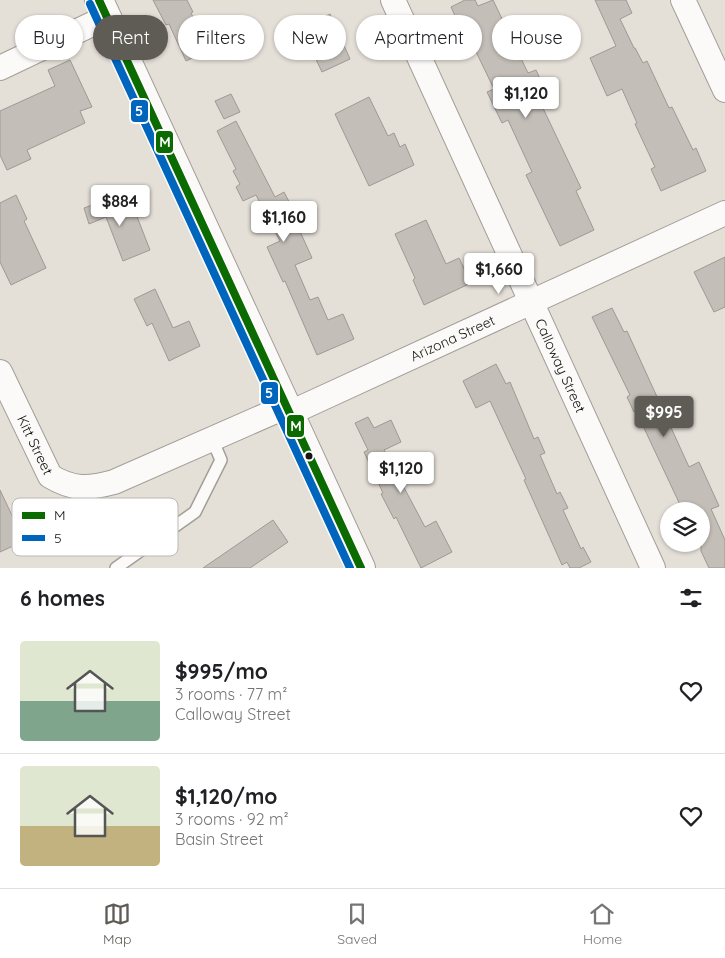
<!DOCTYPE html>
<meta charset="utf-8">
<style>
:root{--surface:#fff;--page:#f6f6f6;--text:#202124;--muted:#757577;--line:#e0e0e0;--accent:#5f5c56}
body{margin:0;font-family:Quicksand,sans-serif;background:var(--page);color:var(--text);height:100vh;display:flex;flex-direction:column;font-size:19px;white-space:nowrap}
*{box-sizing:border-box;margin:0}
p{font-size:16px;color:var(--muted)}
.icon{flex:none;width:28px;height:28px;fill:none;stroke:currentColor;stroke-width:2;stroke-linecap:round;stroke-linejoin:round}
.map{position:relative;height:568px;overflow:hidden}
.drawer{display:flex;flex-direction:column;background:var(--surface);flex:1}
.drawer>*{flex:none}
.hud{position:absolute;left:15px;top:15px;width:695px;height:45px;display:flex;gap:10px}
.buttons{position:absolute;left:660px;top:502px;display:grid;gap:10px}
.buttons a{display:grid;place-items:center;width:50px;height:50px;border-radius:50%;background:var(--surface);box-shadow:0 1px 4px #0004;font-size:25px}
.price{position:absolute;translate:-50% -42px;padding:0 11px;border-radius:5px;background:#fff;color:#222;font-size:16px;line-height:32px;filter:drop-shadow(0 1px 2px #0008)}
.price::after{content:'';position:absolute;left:50%;top:30px;width:15px;height:11px;margin-left:-8px;background:inherit;clip-path:polygon(0 0,100% 0,50% 100%)}
.price.selected{background:var(--accent);color:#fff}
ul{padding:0;list-style:none}
li{display:flex;align-items:center;gap:15px;height:125px;padding:0 20px}
li+li{border-top:1px solid var(--line)}
li span{display:grid;place-items:center;flex:none;width:140px;height:100px;border-radius:5px;color:#555}
li>.icon{margin-inline-start:auto}
span .icon{width:60px;height:60px;fill:#fffc;stroke-width:1}
li b{font-size:21px}
h2{display:flex;justify-content:space-between;align-items:center;height:60px;padding:0 20px;font-size:21px}
.pill{padding:0 18px;border-radius:22px;background:var(--surface);box-shadow:0 1px 4px #0004;font-size:18px;line-height:45px}
.pill.selected{background:var(--accent);color:#fff}
.menu{display:flex;justify-content:space-around;align-items:center;height:70px;border-top:1px solid var(--line);background:var(--surface);font-size:14px;color:var(--muted)}
.menu a{display:grid;justify-items:center;gap:2px}
.menu .selected{color:var(--accent)}
.map>svg:first-child{display:block}
.building{fill:#c3beb8;stroke:#9e9993}
.lines{fill:none;stroke-linecap:round;stroke-linejoin:round}
.lane-casing{stroke:#a29e98;stroke-width:14}
.street-casing{stroke:#a29e98;stroke-width:26}
.secondary-casing{stroke:#a29e98;stroke-width:30}
.lane{stroke:#fbfaf9;stroke-width:11}
.street{stroke:#fbfaf9;stroke-width:24}
.secondary{stroke:#fbfaf9;stroke-width:28}
.bus-1-casing{stroke:#fff;stroke-width:11}
.bus-2-casing{stroke:#fff;stroke-width:11}
.bus-1{stroke:#0c6b00;stroke-width:8}
.bus-2{stroke:#0065bd;stroke-width:8}
.bus-dot{fill:#181510;stroke:#fff;stroke-width:2}
.labels{text-anchor:middle;stroke-width:4;stroke-linejoin:round;paint-order:stroke}
.street-label{font-size:14px;fill:#181510;stroke:#fff}
.key{fill:#fff;stroke:#bab9b7;stroke-width:1}
.key-label{font-size:14px;fill:#181510}
.line-badge{stroke:#fff;stroke-width:2}
.badge-label{font-size:14px;text-anchor:middle;font-weight:bold;fill:#fff}
</style>
<div class="map">
<svg width="725" height="568" viewBox="0 0 725 568">
<rect width="100%" height="100%" fill="#e4dfd7"/>
<g class="building">
<polygon points="153,0 187,0 193,12 191,13 209,50 186,61 169,24 166,25"/>
<polygon points="465,0 475,0 478,6 493,0 528,73 536,70 550,100 541,104 581,188 576,191 594,230 560,246 526,175 532,172 508,120 502,123 487,92 494,89 465,29 462,31 451,7"/>
<polygon points="595,0 626,0 632,13 620,19 634,48 635,48 643,63 647,61 669,108 672,107 693,150 696,148 706,171 661,191 651,169 655,167 635,124 637,123 622,89 607,96 590,58 616,46"/>
<polygon points="330,14 350,59 322,72 301,28"/>
<polygon points="70,60 92,107 80,111 85,123 27,150 31,159 7,170 0,155 0,111 55,86 48,70"/>
<polygon points="231,94 240,112 224,119 215,101"/>
<polygon points="369,97 388,136 394,133 400,147 405,144 414,165 369,186 335,114"/>
<polygon points="236,121 275,197 284,192 297,217 294,218 312,258 295,265 310,300 318,297 328,320 343,314 354,339 317,355 285,281 283,282 267,247 280,241 256,195 243,201 236,187 240,184 233,171 236,169 217,131"/>
<polygon points="16,195 27,219 24,221 46,268 11,285 0,262 0,203"/>
<polygon points="120,195 128,217 136,214 150,250 123,261 106,217 89,224 84,208"/>
<polygon points="426,220 446,264 459,258 471,283 424,305 413,280 415,278 395,234"/>
<polygon points="725,257 725,307 714,312 694,272"/>
<polygon points="155,289 173,328 189,321 200,346 169,361 152,323 147,326 134,299"/>
<polygon points="612,308 624,332 627,331 689,467 699,462 719,506 711,509 725,540 725,568 709,568 701,551 701,511 683,511 636,411 634,412 627,397 630,395 592,317"/>
<polygon points="496,364 506,384 510,382 534,439 538,437 545,453 540,455 557,494 560,492 568,508 563,510 581,549 583,547 591,562 579,568 570,568 567,562 562,565 524,480 526,479 490,401 476,408 463,381"/>
<polygon points="368,417 374,428 391,420 401,442 384,450 425,527 436,521 452,552 421,568 396,517 394,519 381,494 383,493 364,452 368,450 355,423"/>
<polygon points="0,490 24,541 0,552"/>
<polygon points="273,520 288,542 250,568 203,568"/>
</g>
<g class="lines">
<g class="lane-casing">
<polyline id="lane" points="116,568 195,512 221,460 212,439"/>
</g>
<g class="street-casing">
<g id="street">
<path id="s1" d="M393 0 653 568"/>
<polyline points="683,0 725,90"/>
<polyline points="0,68 107,17"/>
<path id="s2" d="M0 372 50 476C73 490 88 489 114 482L287 406"/>
<path id="s3" d="M290 413 725 213"/>
</g>
</g>
<g class="secondary-casing">
<polyline id="secondary" points="99,0 361,568"/>
</g>
<use href="#lane" class="lane"/>
<use href="#street" class="street"/>
<use href="#secondary" class="secondary"/>
<g class="bus-1-casing">
<polyline id="bus-1" points="99,0 361,568"/>
</g>
<g class="bus-2-casing">
<polyline id="bus-2" points="90,4 350,568"/>
</g>
<use href="#bus-1" class="bus-1"/>
<use href="#bus-2" class="bus-2"/>
</g>
<circle class="bus-dot" cx="309" cy="456" r="4.5"/>
<g class="labels">
<g class="street-label">
<text dy="5" stroke="none"><textPath href="#s3" startOffset="179">Arizona Street</textPath></text>
<text dy="5" stroke="none"><textPath href="#s1" startOffset="402">Calloway Street</textPath></text>
<text dy="5" stroke="none"><textPath href="#s2" startOffset="81">Kitt Street</textPath></text>
</g>
</g>
<rect x="12" y="498" width="166" height="58" rx="8" class="key"/>
<rect x="22" y="512" width="23" height="7" fill="#0c6b00"/>
<rect x="22" y="535" width="23" height="6" fill="#0065bd"/>
<g class="key-label">
<text x="54" y="520">M</text>
<text x="54" y="543">5</text>
</g>
<g class="line-badge">
<rect x="130" y="99" width="19" height="24" rx="5" fill="#0065bd"/>
<rect x="155" y="130" width="19" height="24" rx="5" fill="#0c6b00"/>
<rect x="260" y="381" width="19" height="24" rx="5" fill="#0065bd"/>
<rect x="286" y="414" width="19" height="24" rx="5" fill="#0c6b00"/>
</g>
<g class="badge-label">
<text x="139" y="116">5</text>
<text x="165" y="147">M</text>
<text x="269" y="398">5</text>
<text x="296" y="431">M</text>
</g>
</svg>
<div class="buttons">
<a><svg class="icon" aria-label="layers" viewBox="0 0 24 24"><path d="M12 4l9 5-9 5-9-5zM3 14l9 5 9-5"/></svg></a>
</div>
<b class="price" style="left:526px;top:119px">$1,120</b>
<b class="price" style="left:120px;top:227px">$884</b>
<b class="price" style="left:284px;top:243px">$1,160</b>
<b class="price" style="left:499px;top:295px">$1,660</b>
<b class="price selected" style="left:664px;top:438px">$995</b>
<b class="price" style="left:401px;top:494px">$1,120</b>
<div class="hud">
<a class="pill">Buy</a>
<a class="pill selected">Rent</a>
<a class="pill">Filters</a>
<a class="pill">New</a>
<a class="pill">Apartment</a>
<a class="pill">House</a>
</div>
</div>
<section class="drawer">
<h2>6 homes<svg class="icon" aria-label="filters" viewBox="0 0 24 24"><path d="M4 7h16M4 17h16"/><circle cx="9" cy="7" r="2"/><circle cx="15" cy="17" r="2"/></svg></h2>
<ul>
<li><span style="background:linear-gradient(#dfe7d0 60%,#7fa58c 0)"><svg class="icon" aria-label="home" viewBox="0 0 24 24"><path d="M3 11l9-7 9 7M6 9v11h12V9"/></svg></span><div><b>$995/mo</b><p>3 rooms · 77 m²</p><p>Calloway Street</p></div><svg class="icon" aria-label="heart" viewBox="0 0 24 24"><path d="M12 20l-8-8c-3-5 5-10 8-4 3-6 11-1 8 4z"/></svg></li>
<li><span style="background:linear-gradient(#dfe7d0 60%,#c2b280 0)"><svg class="icon" aria-label="home" viewBox="0 0 24 24"><path d="M3 11l9-7 9 7M6 9v11h12V9"/></svg></span><div><b>$1,120/mo</b><p>3 rooms · 92 m²</p><p>Basin Street</p></div><svg class="icon" aria-label="heart" viewBox="0 0 24 24"><path d="M12 20l-8-8c-3-5 5-10 8-4 3-6 11-1 8 4z"/></svg></li>
</ul>
</section>
<nav class="menu">
<a class="selected"><svg class="icon" aria-label="map" viewBox="0 0 24 24"><path d="M3 6l6-2 6 2 6-2v14l-6 2-6-2-6 2zM9 4v14M15 6v14"/></svg>Map</a>
<a><svg class="icon" aria-label="saved" viewBox="0 0 24 24"><path d="M7 4h10v16l-5-4-5 4z"/></svg>Saved</a>
<a><svg class="icon" aria-label="home" viewBox="0 0 24 24"><path d="M3 11l9-7 9 7M6 9v11h12V9"/></svg>Home</a>
</nav>
